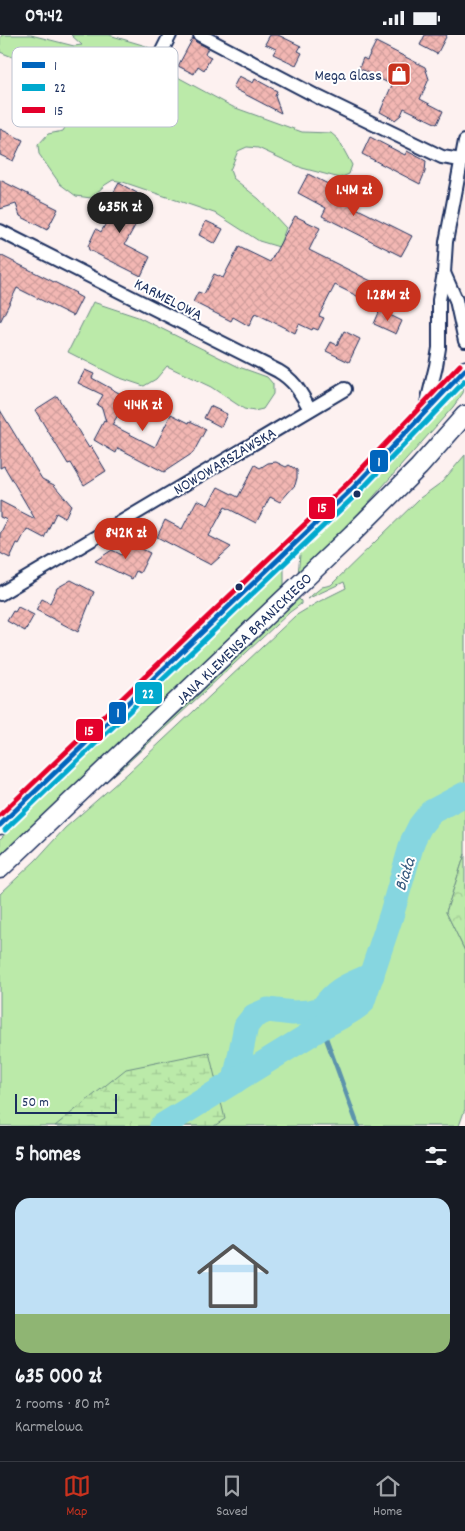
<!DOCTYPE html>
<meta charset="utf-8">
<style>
:root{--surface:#171b24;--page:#242831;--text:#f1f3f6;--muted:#9ea1a6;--line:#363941;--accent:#c8321e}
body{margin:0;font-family:Dekko,sans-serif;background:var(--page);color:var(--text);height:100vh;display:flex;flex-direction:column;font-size:19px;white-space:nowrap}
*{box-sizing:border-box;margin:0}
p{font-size:16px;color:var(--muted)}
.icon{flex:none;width:28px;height:28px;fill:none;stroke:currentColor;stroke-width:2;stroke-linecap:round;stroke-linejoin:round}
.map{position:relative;height:1091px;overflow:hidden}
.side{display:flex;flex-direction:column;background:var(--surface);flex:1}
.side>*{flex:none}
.scale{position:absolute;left:15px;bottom:12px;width:102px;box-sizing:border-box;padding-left:5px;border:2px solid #1b2f5e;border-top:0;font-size:14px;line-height:18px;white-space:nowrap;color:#1b2f5e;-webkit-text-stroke:4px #fff;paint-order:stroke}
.price{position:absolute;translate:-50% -42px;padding:0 11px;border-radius:18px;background:var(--accent);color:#fff;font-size:16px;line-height:32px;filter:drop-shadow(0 1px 2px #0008)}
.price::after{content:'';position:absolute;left:50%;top:30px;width:15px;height:11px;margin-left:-8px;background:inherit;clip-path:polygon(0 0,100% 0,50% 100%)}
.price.current{background:#222;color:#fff}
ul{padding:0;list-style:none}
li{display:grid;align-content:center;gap:10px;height:265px;padding:0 15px}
li span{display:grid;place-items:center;height:155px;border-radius:15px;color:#555}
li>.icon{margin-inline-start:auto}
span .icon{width:90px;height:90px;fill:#fffc;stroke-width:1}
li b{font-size:21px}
h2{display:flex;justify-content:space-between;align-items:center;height:60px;padding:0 15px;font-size:21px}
.status{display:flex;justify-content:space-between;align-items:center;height:35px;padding:0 25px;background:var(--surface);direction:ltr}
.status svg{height:14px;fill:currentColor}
.tabs{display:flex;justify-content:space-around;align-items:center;height:70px;border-top:1px solid var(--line);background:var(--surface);font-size:14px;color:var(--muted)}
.tabs a{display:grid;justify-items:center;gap:2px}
.tabs .current{color:var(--accent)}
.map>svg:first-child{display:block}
.green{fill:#bbeaa9;stroke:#6b8c84}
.forest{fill:url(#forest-crowns);stroke:#6b8c84}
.wetland{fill:url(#wetland-marsh);stroke:#6b8c84}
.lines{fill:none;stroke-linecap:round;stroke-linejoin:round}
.stream{stroke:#5b93ac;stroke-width:4.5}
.river{stroke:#86d6e0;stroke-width:25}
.building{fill:url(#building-cross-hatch);stroke:#1b2f5e}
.minor-casing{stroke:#1b2f5e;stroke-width:16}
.secondary-casing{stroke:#1b2f5e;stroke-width:21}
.minor{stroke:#fff;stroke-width:12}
.secondary{stroke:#fff;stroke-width:18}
.bus-1-casing{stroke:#fff;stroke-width:9}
.bus-2-casing{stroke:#fff;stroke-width:9}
.bus-3-casing{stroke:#fff;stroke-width:9}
.bus-1{stroke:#0065bd;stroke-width:5}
.bus-2{stroke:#00a9ce;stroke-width:5}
.bus-3{stroke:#e4002b;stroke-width:5}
.bus-dot{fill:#1b2f5e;stroke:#fff;stroke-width:2}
.labels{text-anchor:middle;stroke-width:4;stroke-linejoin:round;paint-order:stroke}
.poi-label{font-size:16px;fill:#1b2f5e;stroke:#fff;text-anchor:end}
.street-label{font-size:16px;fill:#1b2f5e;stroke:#fff}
.water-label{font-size:18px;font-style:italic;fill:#36597e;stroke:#fff}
.key{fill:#fff;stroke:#bbc1cf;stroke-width:1}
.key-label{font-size:14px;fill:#1b2f5e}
.line-badge{stroke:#fff;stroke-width:2}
.badge-label{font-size:14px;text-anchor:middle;font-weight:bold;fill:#fff}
</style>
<div class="status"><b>09:42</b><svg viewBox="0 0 49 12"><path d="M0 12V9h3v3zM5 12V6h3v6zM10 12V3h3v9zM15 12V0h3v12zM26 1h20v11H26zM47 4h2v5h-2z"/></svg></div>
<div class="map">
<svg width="465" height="1091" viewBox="0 0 465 1091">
<defs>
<pattern id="forest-crowns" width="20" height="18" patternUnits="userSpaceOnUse" patternTransform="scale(1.25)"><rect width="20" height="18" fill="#bbeaa9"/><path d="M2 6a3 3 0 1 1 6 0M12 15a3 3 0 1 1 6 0" fill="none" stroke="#a0c994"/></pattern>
<pattern id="wetland-marsh" width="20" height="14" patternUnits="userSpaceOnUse" patternTransform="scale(1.25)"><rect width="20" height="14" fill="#bbeaa9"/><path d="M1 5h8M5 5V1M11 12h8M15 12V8" fill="none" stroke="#a0c994"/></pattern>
<pattern id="building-cross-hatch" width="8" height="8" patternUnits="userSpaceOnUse" patternTransform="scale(1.25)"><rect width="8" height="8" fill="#f3b7b3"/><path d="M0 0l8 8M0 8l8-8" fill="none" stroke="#d09e9c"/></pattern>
</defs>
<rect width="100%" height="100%" fill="#fdf1f0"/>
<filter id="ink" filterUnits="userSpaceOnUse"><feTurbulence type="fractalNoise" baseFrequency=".02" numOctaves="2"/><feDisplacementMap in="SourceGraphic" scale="10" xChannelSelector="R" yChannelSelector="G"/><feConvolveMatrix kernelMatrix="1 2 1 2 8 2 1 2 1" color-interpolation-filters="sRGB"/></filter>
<g filter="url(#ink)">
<g class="green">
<polygon points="2,0 31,0 74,11 82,10 71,0 109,0 146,11 154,17 172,39 233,72 302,97 331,98 338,104 352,130 349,139 340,143 302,133 258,113 247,112 238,116 230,135 233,143 259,164 286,193 279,212 259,206 217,179 123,147 113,145 105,150 91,163 76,161 60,149 39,119 38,110 48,99 63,96 68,87 79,49 0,17 0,3"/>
<polygon points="93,267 138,282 239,332 267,342 273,349 273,359 263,374 254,376 244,374 211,352 167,331 156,344 144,351 117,342 68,317"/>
<polygon points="465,347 463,358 453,372 344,495 298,539 300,520 299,518"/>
<polygon points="465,420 465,819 446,877 465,916 465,1074 459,1091 0,1091 0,859 36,825 65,793 128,738 295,581 320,566 346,553 344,547 307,564 322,552 331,550 420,463 442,447"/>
<polygon points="284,531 284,550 0,824 0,804"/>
<polygon points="298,563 301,566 301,569 290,577 121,734 68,779"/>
</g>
<polygon class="forest" points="465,819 465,916 446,877"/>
<polygon class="wetland" points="209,1017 225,1084 214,1091 55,1091 126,1034"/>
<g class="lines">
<polyline class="stream" points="322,992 358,1091"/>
<g class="river">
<path d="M235 1046 246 991 254 981 268 975 293 978 310 977 322 974C337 952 350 950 372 940"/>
<path d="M162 1091 322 992C334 985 353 977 362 968L391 881 413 805 420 791 431 777 465 759"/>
</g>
</g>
<g class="building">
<polygon points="270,0 278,0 301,11 298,16 302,18 296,30 273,19 276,14 265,9"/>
<polygon points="425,0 447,0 437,19 420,10"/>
<polygon points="193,3 196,7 208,13 205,19 211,22 204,35 198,31 194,39 178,31"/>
<polygon points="376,7 425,32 429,44 420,64 443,76 437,89 404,73 401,80 395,85 380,77 392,50 359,33 363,23 367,25"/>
<polygon points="239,41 253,48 255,44 277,56 275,61 281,78 233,53"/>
<polygon points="0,94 23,105 13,126 0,120"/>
<polygon points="370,102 405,120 407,116 426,126 425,137 420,149 362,119"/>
<polygon points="308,139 336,153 332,161 412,201 401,221 322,181 326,173 298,158"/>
<polygon points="0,145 58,174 47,195 20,181 16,169 0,174"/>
<polygon points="119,148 137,158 131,169 143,176 125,209 150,222 141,241 89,215 88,211 96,194 101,197 118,166 111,162"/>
<polygon points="295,181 320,193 309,215 383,252 375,270 335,250 319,281 324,283 318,295 313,293 312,295 299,289 295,298 255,278 249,291 233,282 231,286 193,267 198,257 204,259 214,239 223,243 239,212 270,227"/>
<polygon points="206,186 223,194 215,209 199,200"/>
<polygon points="0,220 76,258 75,259 82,263 73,281 17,253 0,287"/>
<polygon points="380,275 402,286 396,299 374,289"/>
<polygon points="344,296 360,304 349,327 326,316 331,307 337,310"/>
<polygon points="85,335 94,339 92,343 128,363 112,390 155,412 171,379 189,388 190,386 206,394 193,418 164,437 118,413 116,418 94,405 104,386 106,387 102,373 97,370 103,360 78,348"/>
<polygon points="57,361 89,413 91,411 106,436 84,450 71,428 68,429 35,375"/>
<polygon points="210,371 227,379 221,392 204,383"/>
<polygon points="0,375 42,444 54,450 71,470 65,483 56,478 44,503 27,494 19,509 17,508 10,523 0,518 0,499 7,485 0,482 0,466 35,484 4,431 0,433"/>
<polygon points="276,427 286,432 289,430 297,435 297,443 295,450 280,467 270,462 256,488 225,472 209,501 231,512 211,530 157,502 165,485 182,494 197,465 208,470 218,452 238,462 255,430 260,433 268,428"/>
<polygon points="128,507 150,518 140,538 136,536 132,544 95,526 112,515 122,520"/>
<polygon points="71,545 94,557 78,597 36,575 42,564 50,568 57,553"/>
<polygon points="18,572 34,580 25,596 7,586 13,576 15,577"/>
</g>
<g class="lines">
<g class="minor-casing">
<g id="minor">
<polyline points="200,0 318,62 442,122 461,125"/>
<polyline points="162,16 170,0"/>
<path d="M0 196 278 336C295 346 300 357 310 374"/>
<polyline points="444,238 456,265 465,306"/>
<polyline points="425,376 436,331 439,313 439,265 444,238 446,207 465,106"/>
<polyline points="0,559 345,354"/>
</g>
</g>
<g class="secondary-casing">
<g id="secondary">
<polyline points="0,790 354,452 465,335"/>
<polyline points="0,834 352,499 419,432 465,380"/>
</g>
</g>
<use href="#minor" class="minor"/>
<use href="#secondary" class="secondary"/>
<g class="bus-1-casing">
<polyline id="bus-1" points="0,790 354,452 465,335"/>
</g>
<g class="bus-2-casing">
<polyline id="bus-2" points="5,795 359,457 465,346"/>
</g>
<g class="bus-3-casing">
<polyline id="bus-3" points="0,780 349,447 460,330"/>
</g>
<use href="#bus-1" class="bus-1"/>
<use href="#bus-2" class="bus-2"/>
<use href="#bus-3" class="bus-3"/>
</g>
</g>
<defs>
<g id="shop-square" transform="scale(1.25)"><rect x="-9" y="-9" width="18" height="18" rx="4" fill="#c8321e" stroke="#fff"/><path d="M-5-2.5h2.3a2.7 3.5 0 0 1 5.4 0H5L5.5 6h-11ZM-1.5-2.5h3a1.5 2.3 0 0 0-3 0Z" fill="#fff"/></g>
</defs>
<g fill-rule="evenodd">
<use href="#shop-square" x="399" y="39"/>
</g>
<g class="bus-dot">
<circle cx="357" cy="459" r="4.5"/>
<circle cx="239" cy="552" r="4.5"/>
</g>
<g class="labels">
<g class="poi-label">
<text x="382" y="45">Mega Glass</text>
</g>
<g class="street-label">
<text transform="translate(169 263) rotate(27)" y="6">KARMELOWA</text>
<text transform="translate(224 425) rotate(-31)" y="6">NOWOWARSZAWSKA</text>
<text transform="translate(243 603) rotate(-44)" y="6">JANA KLEMENSA BRANICKIEGO</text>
</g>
<g class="water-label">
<text transform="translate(404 839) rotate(-72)" y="6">Biała</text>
</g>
</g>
<rect x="12" y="12" width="166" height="80" rx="8" class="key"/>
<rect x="22" y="27" width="23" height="6" fill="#0065bd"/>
<rect x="22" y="49" width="23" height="7" fill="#00a9ce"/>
<rect x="22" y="72" width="23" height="6" fill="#e4002b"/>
<g class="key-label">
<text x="54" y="35">1</text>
<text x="54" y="57">22</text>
<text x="54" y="80">15</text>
</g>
<g class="line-badge">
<rect x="369" y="414" width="20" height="24" rx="5" fill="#0065bd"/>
<rect x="308" y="461" width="28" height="24" rx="5" fill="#e4002b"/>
<rect x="134" y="646" width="29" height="24" rx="5" fill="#00a9ce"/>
<rect x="108" y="666" width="19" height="24" rx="5" fill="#0065bd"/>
<rect x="75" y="683" width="29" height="24" rx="5" fill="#e4002b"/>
</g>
<g class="badge-label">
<text x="379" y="431">1</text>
<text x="322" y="477">15</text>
<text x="148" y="663">22</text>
<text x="118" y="682">1</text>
<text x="89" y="700">15</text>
</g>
</svg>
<div class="scale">50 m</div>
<b class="price" style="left:354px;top:182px">1.4M zł</b>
<b class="price current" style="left:120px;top:199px">635K zł</b>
<b class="price" style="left:388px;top:287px">1.28M zł</b>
<b class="price" style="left:143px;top:397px">414K zł</b>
<b class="price" style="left:126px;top:525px">842K zł</b>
</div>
<section class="side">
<h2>5 homes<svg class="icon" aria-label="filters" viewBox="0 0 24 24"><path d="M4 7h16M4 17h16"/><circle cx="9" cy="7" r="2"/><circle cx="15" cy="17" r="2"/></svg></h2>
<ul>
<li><span style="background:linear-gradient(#bfe0f5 75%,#8fb573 0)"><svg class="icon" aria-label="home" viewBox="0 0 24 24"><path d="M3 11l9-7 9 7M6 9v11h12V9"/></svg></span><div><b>635 000 zł</b><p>2 rooms · 80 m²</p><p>Karmelowa</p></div></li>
</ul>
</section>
<nav class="tabs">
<a class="current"><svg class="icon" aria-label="map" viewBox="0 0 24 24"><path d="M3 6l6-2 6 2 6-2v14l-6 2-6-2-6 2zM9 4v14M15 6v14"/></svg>Map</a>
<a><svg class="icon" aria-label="saved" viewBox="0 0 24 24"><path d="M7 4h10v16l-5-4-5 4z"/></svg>Saved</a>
<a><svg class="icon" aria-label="home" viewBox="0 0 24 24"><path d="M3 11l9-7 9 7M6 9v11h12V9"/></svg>Home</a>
</nav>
